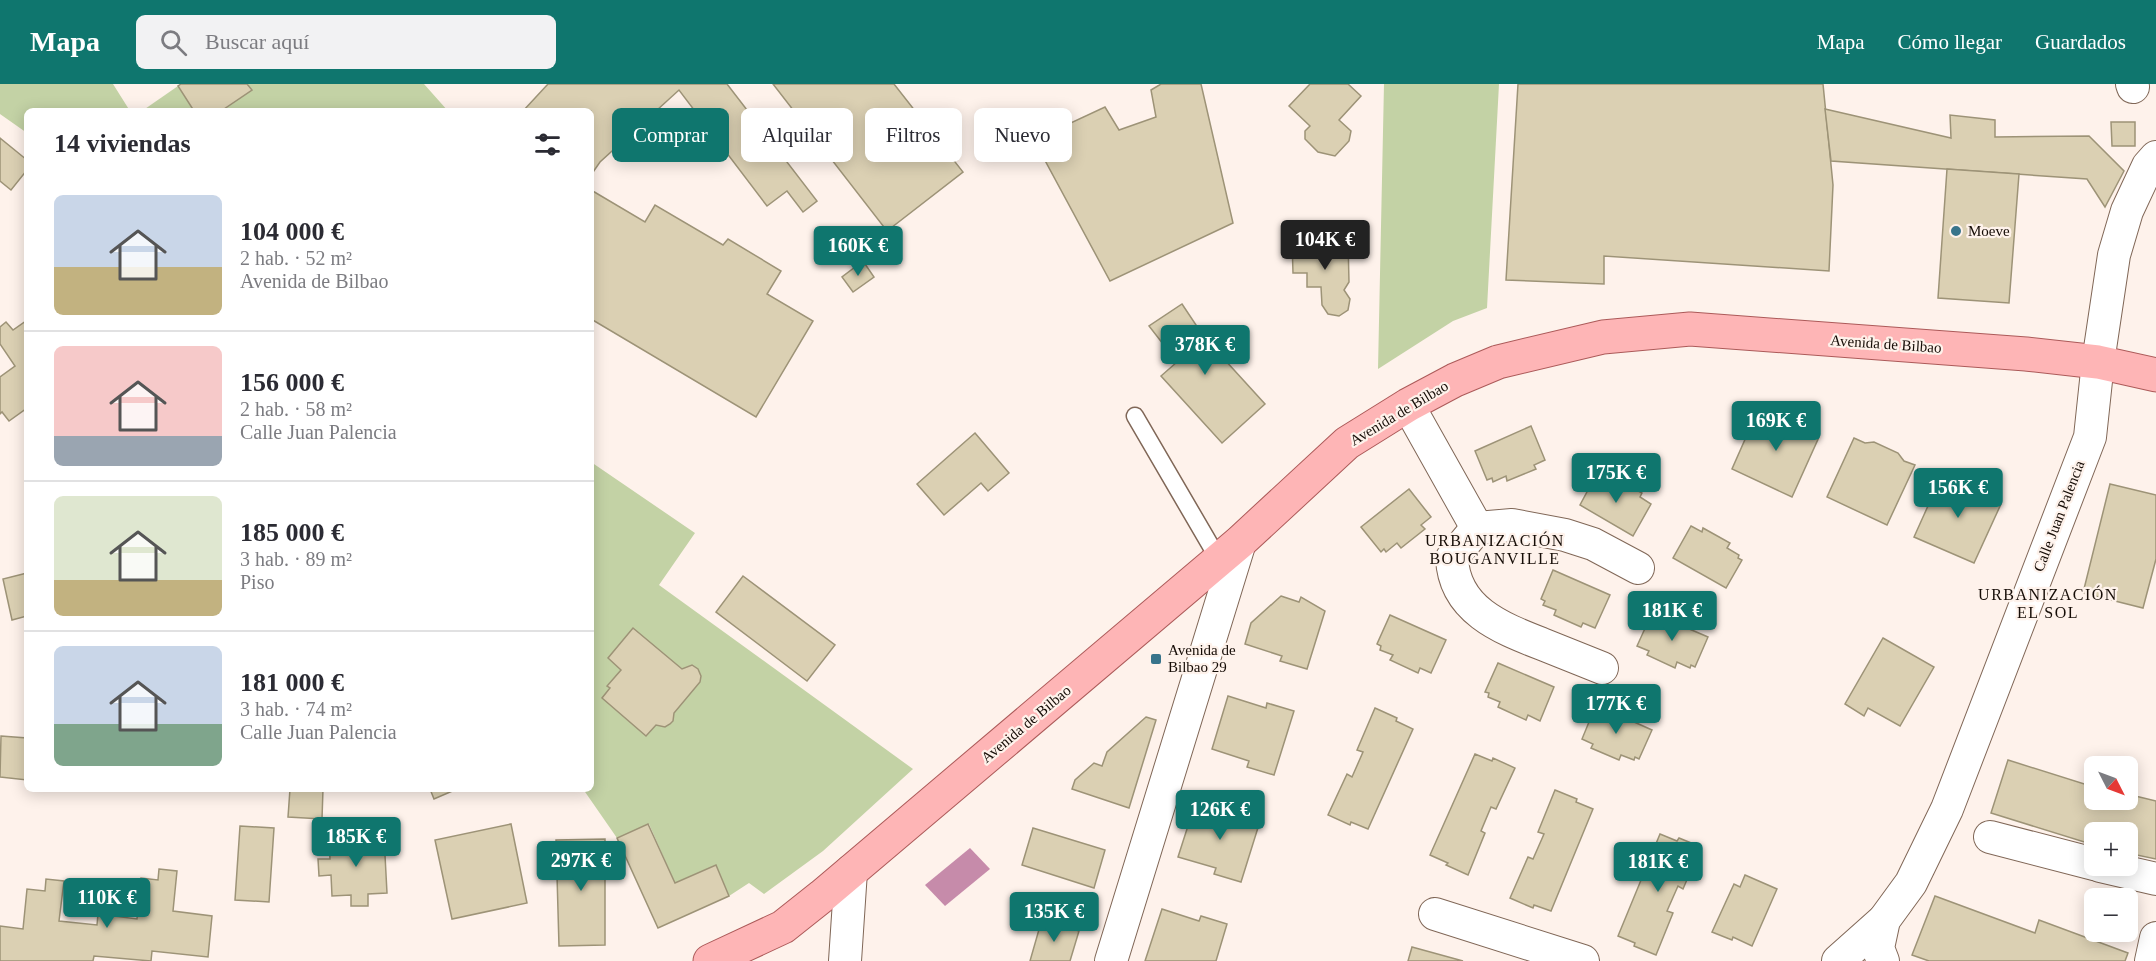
<!DOCTYPE html>
<html lang="es">
<meta charset="utf-8">
<style>
:root{--surface:#fff;--page:#f2f2f3;--text:#2b2b33;--muted:#7c7c81;--line:#e1e1e2;--accent:#0f766e}
body{margin:0;font-family:Georgia,serif;background:var(--page);color:var(--text);height:100vh;display:flex;flex-direction:column;font-size:22px;white-space:nowrap}
*{box-sizing:border-box;margin:0}
p{font-size:20px;color:var(--muted)}
.icon{flex:none;width:33px;height:33px;fill:none;stroke:currentColor;stroke-width:2;stroke-linecap:round;stroke-linejoin:round}
.map{position:relative;flex:1;overflow:hidden}
.details{position:absolute;left:24px;top:24px;width:570px;height:684px;display:flex;flex-direction:column;background:var(--surface);border-radius:9px;box-shadow:0 3px 15px #0003}
.details>*{flex:none}
.banner{position:absolute;left:612px;top:24px;width:570px;height:54px;display:flex;gap:12px}
.needle{width:39px;rotate:132deg}
.tools{position:absolute;left:2084px;top:672px;display:grid;gap:12px}
.tools a{display:grid;place-items:center;width:54px;height:54px;border-radius:9px;background:var(--surface);box-shadow:0 3px 15px #0003;font-size:30px}
.price{position:absolute;translate:-50% -51px;padding:0 14px;border-radius:6px;background:var(--accent);color:#fff;font-size:20px;line-height:39px;filter:drop-shadow(0 2px 3px #0008)}
.price::after{content:'';position:absolute;left:50%;top:36px;width:18px;height:14px;margin-left:-9px;background:inherit;clip-path:polygon(0 0,100% 0,50% 100%)}
.price.current{background:#222;color:#fff}
ul{padding:0;list-style:none}
li{display:flex;align-items:center;gap:18px;height:150px;padding:0 30px}
li+li{border-top:2px solid var(--line)}
li span{display:grid;place-items:center;flex:none;width:168px;height:120px;border-radius:9px;color:#555}
li>.icon{margin-inline-start:auto}
span .icon{width:72px;height:72px;fill:#fffc;stroke-width:1}
li b{font-size:26px}
h2{display:flex;justify-content:space-between;align-items:center;height:72px;padding:0 30px;font-size:26px}
.tag{padding:0 21px;border-radius:9px;background:var(--surface);box-shadow:0 3px 15px #0003;font-size:21px;line-height:54px}
.tag.current{background:var(--accent);color:#fff}
header{display:flex;align-items:center;gap:36px;box-sizing:border-box;height:84px;padding:0 30px;background:var(--accent);color:#fff}
header strong{font-size:28px}
nav{display:flex;gap:33px;margin-inline-start:auto;font-size:21px}
.search{width:420px;height:54px;background:var(--page);display:flex;align-items:center;gap:15px;box-sizing:border-box;padding:0 21px;border-radius:9px;color:var(--muted);font-size:22px}
.map>svg:first-child{display:block}
.green{fill:#c3d2a5}
.water{fill:#c68baa}
.building{fill:#dbd0b3;stroke:#9d9377;stroke-width:1.5}
.lines{fill:none;stroke-linecap:round;stroke-linejoin:round}
.lane-casing{stroke:#806757;stroke-width:19}
.street-casing{stroke:#806757;stroke-width:34}
.primary-casing{stroke:#ac5a59;stroke-width:35}
.lane{stroke:#fff;stroke-width:16}
.street{stroke:#fff;stroke-width:32}
.primary{stroke:#feb5b6;stroke-width:33}
.poi-dot{fill:#38748b;stroke:#fef2eb;stroke-width:2}
.labels{text-anchor:middle;stroke-width:4.5;stroke-linejoin:round;paint-order:stroke}
.poi-label{font-size:15px;fill:#150c06;stroke:#fef2eb;text-anchor:start}
.street-label{font-size:15px;fill:#150c06;stroke:#fef2eb}
.neighbourhood-label{font-size:16px;letter-spacing:1.5px;fill:#150c06;stroke:#fef2eb}
</style>
<header>
<strong>Mapa</strong>
<div class="search"><svg class="icon" aria-label="search" viewBox="0 0 24 24"><circle cx="10" cy="10" r="6"/><path d="M15 15l6 6"/></svg>Buscar aquí</div>
<nav><a>Mapa</a><a>Cómo llegar</a><a>Guardados</a></nav>
</header>
<div class="map">
<svg width="2156" height="877" viewBox="0 0 2156 877">
<rect width="100%" height="100%" fill="#fef2eb"/>
<g class="green">
<polygon points="0,0 113,0 130,27 27,27 27,49 0,30"/>
<polygon points="247,0 424,0 448,27 221,27 251,6"/>
<polygon points="1384,0 1499,0 1487,224 1453,237 1378,285"/>
<polygon points="178,2 194,27 142,27"/>
<polygon points="591,378 695,449 659,501 913,685 823,767 764,810 749,799 729,812 716,781 675,799 649,740 617,754 583,705 591,705"/>
</g>
<polygon class="water" points="970,764 990,785 945,822 925,801"/>
<g class="building">
<polygon points="181,0 247,0 252,6 221,27 194,27 178,2"/>
<polygon points="548,0 727,0 817,117 803,128 787,107 767,122 679,6 600,78 591,91 591,27 523,27"/>
<polygon points="773,0 894,0 963,88 887,147"/>
<polygon points="1161,0 1201,0 1233,139 1110,197 1034,56 1105,23 1119,46 1156,33 1151,6"/>
<polygon points="1310,0 1348,0 1361,12 1339,36 1351,47 1349,57 1335,72 1318,68 1305,55 1305,47 1310,42 1289,22"/>
<polygon points="1518,0 1823,0 1833,101 1829,187 1604,172 1604,200 1506,196"/>
<polygon points="1825,25 1951,54 1950,31 1995,36 1995,53 2089,52 2124,87 2105,123 2087,95 1831,77"/>
<polygon points="2111,38 2135,38 2135,62 2112,62"/>
<polygon points="0,54 27,76 27,86 11,106 0,97"/>
<polygon points="1947,85 2019,90 2009,219 1938,214"/>
<polygon points="591,106 645,138 655,121 723,161 728,155 781,187 767,210 813,237 756,333 591,235"/>
<polygon points="1348,156 1349,198 1344,206 1350,215 1348,226 1339,232 1328,230 1322,221 1321,203 1307,203 1307,189 1293,189 1292,157"/>
<polygon points="863,177 874,193 853,208 842,193"/>
<polygon points="1182,220 1204,253 1265,320 1222,359 1161,292 1177,278 1149,242"/>
<polygon points="26,237 27,324 9,337 2,328 0,330 0,293 15,282 0,260 0,243 6,238 13,246"/>
<polygon points="1758,326 1769,331 1778,330 1803,341 1808,348 1819,353 1792,413 1732,385"/>
<polygon points="1531,342 1545,376 1534,381 1536,385 1507,397 1506,392 1493,398 1492,394 1487,396 1475,367"/>
<polygon points="975,349 1009,389 988,407 981,399 944,431 917,400"/>
<polygon points="1854,354 1865,359 1874,358 1898,369 1904,377 1915,381 1887,441 1827,413"/>
<polygon points="1595,393 1599,395 1601,393 1612,399 1615,394 1642,409 1640,413 1651,420 1633,452 1580,421"/>
<polygon points="1941,393 1951,398 1960,397 1985,408 1991,415 2001,420 1974,479 1914,453"/>
<polygon points="2110,400 2156,411 2156,475 2143,524 2083,509"/>
<polygon points="1409,405 1431,433 1421,441 1425,445 1401,464 1397,459 1386,468 1384,465 1381,468 1361,443"/>
<polygon points="1691,442 1702,448 1703,444 1730,459 1727,464 1739,471 1738,474 1742,476 1726,504 1673,474"/>
<polygon points="1553,486 1610,511 1595,544 1583,539 1581,543 1554,531 1556,526 1543,521 1545,517 1541,515"/>
<polygon points="27,489 27,532 12,536 3,495"/>
<polygon points="743,492 835,561 807,597 716,528"/>
<polygon points="1281,512 1299,518 1301,513 1325,527 1307,585 1280,577 1282,572 1245,560 1251,539"/>
<polygon points="1652,529 1708,553 1695,583 1691,581 1690,584 1677,578 1675,584 1647,571 1649,567 1637,562"/>
<polygon points="1390,531 1446,556 1431,589 1420,584 1418,589 1390,576 1393,571 1380,566 1381,562 1377,560"/>
<polygon points="633,544 682,585 692,581 698,585 701,592 700,598 674,629 673,637 670,640 665,643 656,641 646,652 602,614 610,604 607,602 621,586 608,574"/>
<polygon points="1883,554 1934,583 1900,642 1868,624 1864,632 1845,620"/>
<polygon points="1498,579 1554,603 1540,637 1528,631 1526,636 1498,623 1500,618 1488,613 1489,609 1485,608"/>
<polygon points="1228,612 1266,624 1267,619 1294,627 1274,691 1247,683 1249,677 1212,665"/>
<polygon points="1596,621 1652,646 1639,675 1635,673 1634,676 1621,671 1619,676 1591,664 1593,660 1582,655"/>
<polygon points="1375,624 1397,634 1396,637 1413,645 1368,745 1351,738 1350,741 1328,731 1347,690 1352,693 1363,668 1357,666"/>
<polygon points="1146,633 1156,636 1129,724 1072,705 1075,696 1094,679 1102,682 1107,668"/>
<polygon points="1,652 27,654 27,696 0,693"/>
<polygon points="1475,670 1492,677 1493,674 1515,684 1496,725 1491,723 1481,747 1485,749 1468,791 1446,781 1448,779 1430,771"/>
<polygon points="2008,676 2094,703 2094,716 2127,716 2127,710 2156,717 2156,775 2127,769 2127,748 2094,748 2094,761 1991,729"/>
<polygon points="290,705 323,705 322,735 288,733"/>
<polygon points="430,705 457,705 434,715"/>
<polygon points="1555,706 1577,715 1576,718 1593,725 1551,827 1534,821 1533,824 1510,814 1528,773 1533,775 1544,750 1538,748"/>
<polygon points="1195,720 1232,731 1234,726 1261,734 1241,798 1214,790 1216,784 1178,773"/>
<polygon points="511,740 527,819 452,835 435,756"/>
<polygon points="648,740 675,799 716,781 729,812 658,844 617,754"/>
<polygon points="240,742 274,744 269,818 235,816"/>
<polygon points="1033,744 1105,766 1094,804 1022,781"/>
<polygon points="1660,750 1677,757 1679,754 1701,763 1683,805 1678,802 1667,827 1673,829 1656,871 1634,862 1635,859 1618,852"/>
<polygon points="384,752 387,809 368,810 368,822 351,822 351,811 332,812 331,791 319,792 318,775 330,775 329,755"/>
<polygon points="605,755 605,861 559,862 556,756"/>
<polygon points="159,785 177,787 173,827 212,832 208,873 152,867 151,877 94,872 93,877 0,877 0,842 23,845 27,805 45,807 46,795 64,797 59,837 97,841 98,830 137,835 141,794 158,796"/>
<polygon points="1745,791 1777,805 1752,862 1733,853 1732,856 1712,848 1734,800 1740,803"/>
<polygon points="1935,812 2035,849 2039,836 2128,869 2125,877 1929,877 1912,871"/>
<polygon points="1162,825 1199,837 1201,832 1227,840 1216,877 1145,877"/>
<polygon points="1042,835 1079,847 1070,877 1030,877"/>
<polygon points="1412,863 1463,877 1408,877"/>
</g>
<g class="lines">
<g class="lane-casing">
<polyline id="lane" points="1135,332 1219,476"/>
</g>
<g class="street-casing">
<g id="street">
<polyline points="2132,0 2133,3"/>
<polyline points="1408,321 1477,444"/>
<path d="M1602 584C1582 576 1562 568 1542 560 1501 544 1454 526 1452 474L1477 444 1512 441 1565 451 1593 460 1638 484"/>
<polyline points="1990,753 2094,780"/>
<polyline points="2100,782 2156,795"/>
<polyline points="1435,830 1583,877"/>
<polyline points="845,877 851,787"/>
<polyline points="1111,877 1240,458"/>
<polyline points="1838,877 1884,836"/>
<polyline points="1883,877 1878,864 1884,836 1911,799 1947,725 2090,353 2098,278 2114,171 2127,127 2148,82 2156,73"/>
<polyline points="2151,877 2156,854"/>
</g>
</g>
<g class="primary-casing">
<polyline id="primary" points="710,877 783,843 822,812 1240,458 1347,359 1408,321 1455,296 1498,278 1603,253 1690,245 2026,270 2098,278 2156,291"/>
</g>
<use href="#lane" class="lane"/>
<use href="#street" class="street"/>
<use href="#primary" class="primary"/>
</g>
<g class="poi-dot">
<circle cx="1956" cy="147" r="6"/>
<rect x="1150" y="569" width="12" height="12" rx="3"/>
</g>
<g class="labels">
<g class="poi-label">
<text x="1968" y="152">Moeve</text>
<text x="1168" y="571">Avenida de<tspan x="1168" dy="17">Bilbao 29</tspan></text>
</g>
<g class="street-label">
<text transform="translate(1886 260) rotate(4)" y="5">Avenida de Bilbao</text>
<text transform="translate(1399 329) rotate(-31)" y="5">Avenida de Bilbao</text>
<text transform="translate(2059 432) rotate(-69)" y="5">Calle Juan Palencia</text>
<text transform="translate(1026 640) rotate(-40)" y="5">Avenida de Bilbao</text>
</g>
<g class="neighbourhood-label">
<text x="1495" y="462">URBANIZACIÓN<tspan x="1495" dy="18">BOUGANVILLE</tspan></text>
<text x="2048" y="516">URBANIZACIÓN<tspan x="2048" dy="18">EL SOL</tspan></text>
</g>
</g>
</svg>
<div class="tools">
<a><svg class="needle" viewBox="-14 -14 28 28"><path d="M0-13l5 13h-10z" fill="#e53935"/><path d="M0 13l5-13h-10z" fill="#7c7c81"/></svg></a>
<a>+</a>
<a>−</a>
</div>
<b class="price current" style="left:1325px;top:187px">104K €</b>
<b class="price" style="left:858px;top:193px">160K €</b>
<b class="price" style="left:1205px;top:292px">378K €</b>
<b class="price" style="left:1776px;top:368px">169K €</b>
<b class="price" style="left:1616px;top:420px">175K €</b>
<b class="price" style="left:1958px;top:435px">156K €</b>
<b class="price" style="left:1672px;top:558px">181K €</b>
<b class="price" style="left:1616px;top:651px">177K €</b>
<b class="price" style="left:1220px;top:757px">126K €</b>
<b class="price" style="left:356px;top:784px">185K €</b>
<b class="price" style="left:581px;top:808px">297K €</b>
<b class="price" style="left:1658px;top:809px">181K €</b>
<b class="price" style="left:107px;top:845px">110K €</b>
<b class="price" style="left:1054px;top:859px">135K €</b>
<div class="banner">
<a class="tag current">Comprar</a>
<a class="tag">Alquilar</a>
<a class="tag">Filtros</a>
<a class="tag">Nuevo</a>
</div>
<section class="details">
<h2>14 viviendas<svg class="icon" aria-label="filters" viewBox="0 0 24 24"><path d="M4 7h16M4 17h16"/><circle cx="9" cy="7" r="2"/><circle cx="15" cy="17" r="2"/></svg></h2>
<ul>
<li><span style="background:linear-gradient(#c9d6e8 60%,#c2b280 0)"><svg class="icon" aria-label="home" viewBox="0 0 24 24"><path d="M3 11l9-7 9 7M6 9v11h12V9"/></svg></span><div><b>104 000 €</b><p>2 hab. · 52 m²</p><p>Avenida de Bilbao</p></div></li>
<li><span style="background:linear-gradient(#f6c9c9 75%,#9aa5b1 0)"><svg class="icon" aria-label="home" viewBox="0 0 24 24"><path d="M3 11l9-7 9 7M6 9v11h12V9"/></svg></span><div><b>156 000 €</b><p>2 hab. · 58 m²</p><p>Calle Juan Palencia</p></div></li>
<li><span style="background:linear-gradient(#dfe7d0 70%,#c2b280 0)"><svg class="icon" aria-label="home" viewBox="0 0 24 24"><path d="M3 11l9-7 9 7M6 9v11h12V9"/></svg></span><div><b>185 000 €</b><p>3 hab. · 89 m²</p><p>Piso</p></div></li>
<li><span style="background:linear-gradient(#c9d6e8 65%,#7fa58c 0)"><svg class="icon" aria-label="home" viewBox="0 0 24 24"><path d="M3 11l9-7 9 7M6 9v11h12V9"/></svg></span><div><b>181 000 €</b><p>3 hab. · 74 m²</p><p>Calle Juan Palencia</p></div></li>
</ul>
</section>
</div>
